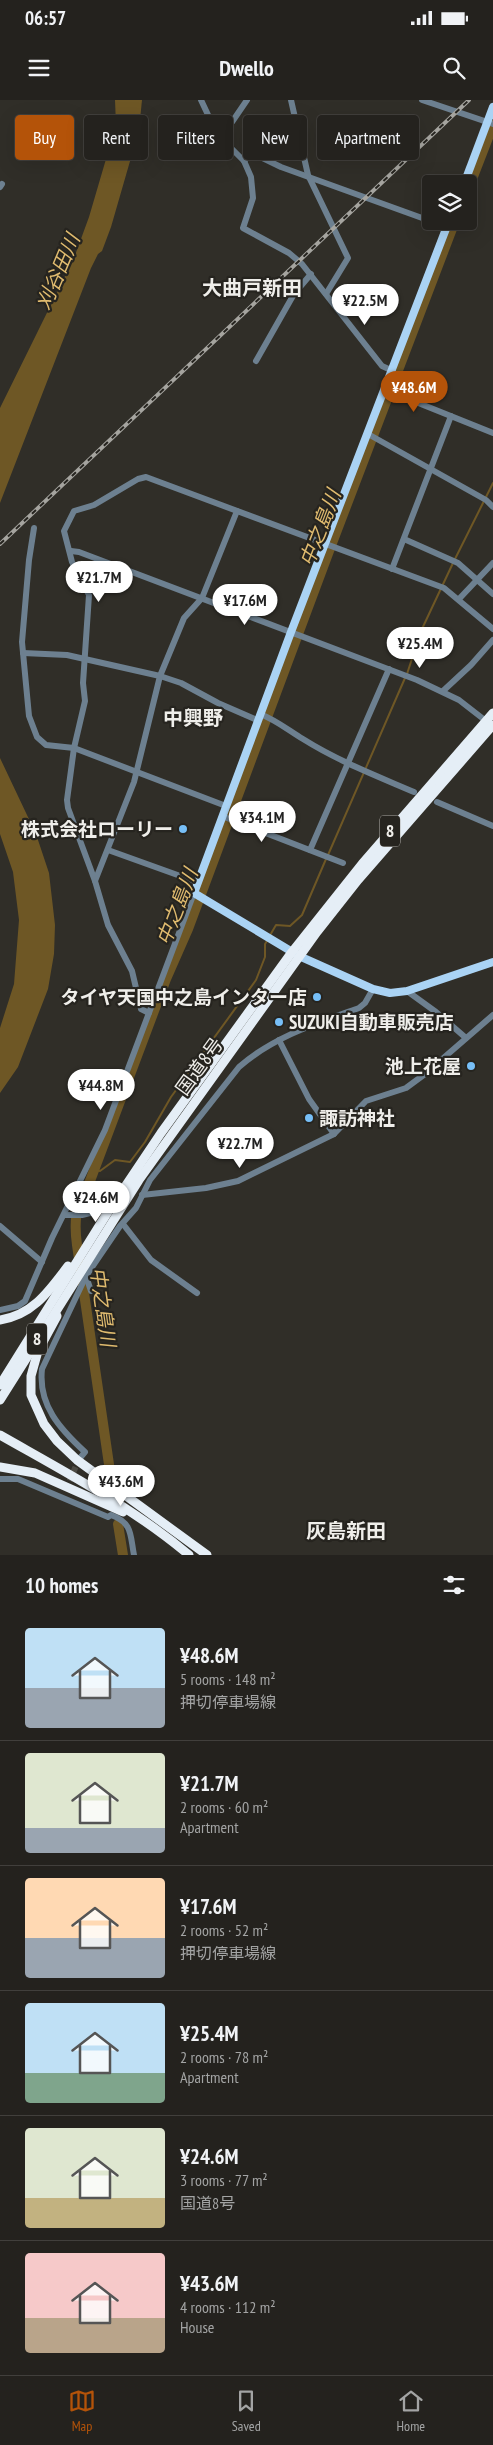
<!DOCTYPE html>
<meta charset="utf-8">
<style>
:root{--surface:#24221e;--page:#2c2a27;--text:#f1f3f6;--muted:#a3a4a4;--line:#413f3c;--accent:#b45309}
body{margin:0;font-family:"PT Sans Narrow","Noto Sans JP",sans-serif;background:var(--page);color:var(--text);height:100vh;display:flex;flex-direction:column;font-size:19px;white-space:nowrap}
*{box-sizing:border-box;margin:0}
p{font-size:16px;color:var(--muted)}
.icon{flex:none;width:28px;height:28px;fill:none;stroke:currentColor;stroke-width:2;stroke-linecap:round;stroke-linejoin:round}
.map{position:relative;height:1455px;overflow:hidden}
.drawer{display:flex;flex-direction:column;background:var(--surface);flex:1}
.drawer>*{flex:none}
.banner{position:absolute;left:15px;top:15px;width:464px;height:45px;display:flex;gap:10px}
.fabs{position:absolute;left:422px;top:75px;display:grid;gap:10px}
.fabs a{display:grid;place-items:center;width:55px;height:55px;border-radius:5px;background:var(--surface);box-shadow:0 5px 20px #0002,0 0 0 1px var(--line);font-size:25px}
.price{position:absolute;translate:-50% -42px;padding:0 11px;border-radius:18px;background:#fff;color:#222;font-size:16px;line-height:32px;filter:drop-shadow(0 1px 2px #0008)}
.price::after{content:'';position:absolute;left:50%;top:30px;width:15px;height:11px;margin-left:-8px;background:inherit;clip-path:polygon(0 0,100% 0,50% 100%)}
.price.current{background:var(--accent);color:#fff}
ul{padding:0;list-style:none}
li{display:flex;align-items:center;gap:15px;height:125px;padding:0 25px}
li+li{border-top:1px solid var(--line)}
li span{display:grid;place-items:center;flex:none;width:140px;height:100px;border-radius:5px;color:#555}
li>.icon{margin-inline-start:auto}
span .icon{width:60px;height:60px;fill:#fffc;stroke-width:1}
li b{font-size:21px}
h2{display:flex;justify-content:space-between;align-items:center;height:60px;padding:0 25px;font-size:21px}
.tag{padding:0 18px;border-radius:5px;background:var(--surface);box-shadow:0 5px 20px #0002,0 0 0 1px var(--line);font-size:18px;line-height:45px}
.tag.current{background:var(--accent);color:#fff}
.status{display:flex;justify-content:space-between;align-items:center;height:35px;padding:0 25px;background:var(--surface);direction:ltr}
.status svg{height:14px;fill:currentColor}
header{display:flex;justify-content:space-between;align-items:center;height:65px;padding:0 25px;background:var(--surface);font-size:22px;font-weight:800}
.tab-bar{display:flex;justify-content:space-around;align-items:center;height:70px;border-top:1px solid var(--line);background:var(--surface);font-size:14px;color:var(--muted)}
.tab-bar a{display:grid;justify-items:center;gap:2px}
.tab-bar .current{color:var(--accent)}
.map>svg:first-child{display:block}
.water{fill:#6e5725}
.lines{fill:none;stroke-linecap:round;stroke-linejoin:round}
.stream{stroke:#6e5725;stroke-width:2}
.river{stroke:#6e5725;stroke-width:10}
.minor-tunnel{stroke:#4d4b45;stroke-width:6;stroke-dasharray:6 3;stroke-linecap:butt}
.minor{stroke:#6d8090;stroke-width:6}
.major{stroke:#aad3f4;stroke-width:8}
.highway{stroke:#e5eef6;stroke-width:9}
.rail-casing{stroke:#a5a49f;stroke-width:4}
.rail{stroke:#26241f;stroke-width:2;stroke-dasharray:5.5;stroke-linecap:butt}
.poi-dot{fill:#77bff7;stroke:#26241f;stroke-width:2}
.labels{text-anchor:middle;stroke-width:4.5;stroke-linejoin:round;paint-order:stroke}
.shield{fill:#26241f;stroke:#b3b1ad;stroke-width:1}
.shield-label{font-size:18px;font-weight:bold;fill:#efeeea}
.poi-label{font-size:19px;font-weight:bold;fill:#efeeea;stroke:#26241f;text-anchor:end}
.street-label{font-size:19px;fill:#efeeea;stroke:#26241f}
.water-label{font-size:20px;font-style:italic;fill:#e0bb6f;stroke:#26241f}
.neighbourhood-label{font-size:20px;font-weight:bold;fill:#efeeea;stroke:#26241f}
</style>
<div class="status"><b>06:57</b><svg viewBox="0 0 49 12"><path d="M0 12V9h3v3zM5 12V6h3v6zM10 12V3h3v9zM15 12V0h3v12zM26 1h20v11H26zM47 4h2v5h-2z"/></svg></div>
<header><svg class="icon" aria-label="menu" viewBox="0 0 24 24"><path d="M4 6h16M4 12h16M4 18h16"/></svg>Dwello<svg class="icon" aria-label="search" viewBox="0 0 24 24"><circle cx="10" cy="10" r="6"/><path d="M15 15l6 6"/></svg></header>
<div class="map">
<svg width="493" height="1455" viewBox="0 0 493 1455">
<rect width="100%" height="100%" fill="#302e28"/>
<g class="water">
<polygon points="115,0 142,0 139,30 111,127 102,151 98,154 91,168 0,403 0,308 74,158 89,117 116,25"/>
<polygon points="0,658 36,734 49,773 55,825 54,854 48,889 18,967 0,993 0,928 14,884 19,820 13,772 0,734"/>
</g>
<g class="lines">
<g class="stream">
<polyline points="455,459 493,383"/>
<polyline points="407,574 421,531 453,463"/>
<polyline points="328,755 405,578"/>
<polyline points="269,837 276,825 290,826 302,815 326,759"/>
<polyline points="93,1069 100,1071 115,1060 130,1062 145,1042 171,997 195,964 256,880 265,857 265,844 267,841"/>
</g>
<g class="river">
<polyline points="469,87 493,25"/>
<path d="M111 1378 77 1145C73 1115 77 1108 90 1081L166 879 188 829 329 451 455 121"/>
<polyline points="118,1424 123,1455"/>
</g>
<polyline class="minor-tunnel" points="66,1389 79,1359"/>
<g class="minor">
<polyline points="201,0 217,34 244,61 251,77 253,98 243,128 289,153 302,164 382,266 393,271"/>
<polyline points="291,0 308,75 348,158 326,194"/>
<polyline points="422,0 493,24"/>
<polyline points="217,34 232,22 247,0"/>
<polyline points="244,61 252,53 281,67 447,127"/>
<polyline points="0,87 2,84"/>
<polyline points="256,261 294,194 311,174"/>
<polyline points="386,290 493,333"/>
<polyline points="368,334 486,400 493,407"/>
<polyline points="34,428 29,460 22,542 29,616 37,637 46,645 74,648 226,706"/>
<polyline points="404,439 458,463 493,494"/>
<polyline points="71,451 79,452 417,580 459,600 486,621"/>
<polyline points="392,469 451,316"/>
<polyline points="459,499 493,463"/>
<polyline points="23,553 67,555 160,576 181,583 218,603 257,620"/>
<polyline points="443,591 471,565 493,540"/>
<path d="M260 614C276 620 288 630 303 639 338 661 377 676 414 692"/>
<polyline points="437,702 493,726"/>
<polyline points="222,716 343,763"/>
<polyline points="108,750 197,782"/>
<polyline points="310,750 389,569"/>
<polyline points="95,781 68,708 67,700 74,648 85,601 83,583 89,495 72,462 64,431 74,411 94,405 138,379 146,377 444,488 493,529"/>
<polyline points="407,891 436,912 466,938"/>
<polyline points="149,913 141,909 132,871 108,825 95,781 134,682 160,576 184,518 202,498 237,411"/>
<polyline points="279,940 309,999 334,1034 366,1001 406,988 425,974 493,915"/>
<polyline points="142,1095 206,1088 238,1081 334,1034"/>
<polyline points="65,1115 82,1115 110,1108"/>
<polyline points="123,1124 151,1160 197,1193"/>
<polyline points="0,1126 42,1162"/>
<polyline points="86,1176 91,1191"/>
<polyline points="0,1210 18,1206 25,1201 52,1138 105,1030 194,793"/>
<path d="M80 1358 85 1352C60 1329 38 1305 42 1269L86 1176 120 1126 136 1108 150 1080 239 967C273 937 317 923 359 908L365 903 373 889"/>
<path d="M0 1379H18L108 1417 111 1415C133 1423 130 1435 134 1455"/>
</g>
<g class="major">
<polyline points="464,84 493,7"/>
<polyline points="449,121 291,532 194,793 299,856 373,889 390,893 407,891 493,862"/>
</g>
<g class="highway">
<polyline points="57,1216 38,1251 31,1276 31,1295 44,1324 57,1341 77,1360 207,1455"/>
<path d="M0 1220C33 1215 49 1191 68 1166"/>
<polyline points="0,1285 106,1115 161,1033 292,852 362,764 493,613"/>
<polyline points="0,1300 139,1080 317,832 358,780 493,625"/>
<path d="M0 1335C65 1372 132 1407 189 1455"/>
<polyline points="0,1367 35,1373 123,1412"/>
</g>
<g class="rail-casing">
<polyline id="rail" points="0,444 469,0"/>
</g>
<use href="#rail" class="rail"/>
</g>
<g class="poi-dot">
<circle cx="183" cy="729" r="5"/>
<circle cx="317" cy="897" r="5"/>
<circle cx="279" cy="922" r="5"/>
<circle cx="471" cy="966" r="5"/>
<circle cx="309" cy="1018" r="5"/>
</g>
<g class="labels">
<g class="shield">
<rect x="380" y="715.5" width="20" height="31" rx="4"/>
<rect x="27" y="1223.5" width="20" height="31" rx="4"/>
</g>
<g class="shield-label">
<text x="390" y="737">8</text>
<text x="37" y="1245">8</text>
</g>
<g class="poi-label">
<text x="173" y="736">株式会社ローリー</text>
<text x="307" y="904">タイヤ天国中之島インター店</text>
<text x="289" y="929" text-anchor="start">SUZUKI自動車販売店</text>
<text x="461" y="973">池上花屋</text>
<text x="319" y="1025" text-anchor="start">諏訪神社</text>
</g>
<g class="street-label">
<text transform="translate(199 966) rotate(-54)" y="7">国道8号</text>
</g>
<g class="water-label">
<text transform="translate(58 172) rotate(-67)" y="7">刈谷田川</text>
<text transform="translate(320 428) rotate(-69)" y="7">中之島川</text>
<text transform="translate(177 807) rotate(-69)" y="7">中之島川</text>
<text transform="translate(103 1207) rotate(82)" y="7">中之島川</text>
</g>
<g class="neighbourhood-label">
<text x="252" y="195">大曲戸新田</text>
<text x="193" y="625">中興野</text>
<text x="346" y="1438">灰島新田</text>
</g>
</g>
</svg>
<div class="fabs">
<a><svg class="icon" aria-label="layers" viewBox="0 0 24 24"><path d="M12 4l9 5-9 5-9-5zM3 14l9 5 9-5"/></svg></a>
</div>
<b class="price" style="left:365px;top:226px">¥22.5M</b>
<b class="price current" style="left:414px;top:313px">¥48.6M</b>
<b class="price" style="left:99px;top:503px">¥21.7M</b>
<b class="price" style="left:245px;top:526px">¥17.6M</b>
<b class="price" style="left:420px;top:569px">¥25.4M</b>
<b class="price" style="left:262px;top:743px">¥34.1M</b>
<b class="price" style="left:101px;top:1011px">¥44.8M</b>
<b class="price" style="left:240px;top:1069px">¥22.7M</b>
<b class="price" style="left:96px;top:1123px">¥24.6M</b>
<b class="price" style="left:121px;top:1407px">¥43.6M</b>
<div class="banner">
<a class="tag current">Buy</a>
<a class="tag">Rent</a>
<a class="tag">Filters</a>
<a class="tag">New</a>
<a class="tag">Apartment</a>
</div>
</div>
<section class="drawer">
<h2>10 homes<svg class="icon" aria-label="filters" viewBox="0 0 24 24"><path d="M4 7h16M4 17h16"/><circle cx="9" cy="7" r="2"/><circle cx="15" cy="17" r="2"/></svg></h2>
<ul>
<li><span style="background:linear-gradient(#bfe0f5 60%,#9aa5b1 0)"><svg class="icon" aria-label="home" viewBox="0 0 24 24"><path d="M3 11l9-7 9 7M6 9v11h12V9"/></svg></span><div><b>¥48.6M</b><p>5 rooms · 148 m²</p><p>押切停車場線</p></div></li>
<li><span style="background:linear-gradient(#dfe7d0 75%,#9aa5b1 0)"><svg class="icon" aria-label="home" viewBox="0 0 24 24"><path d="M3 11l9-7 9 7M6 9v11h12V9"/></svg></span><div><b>¥21.7M</b><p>2 rooms · 60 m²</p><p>Apartment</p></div></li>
<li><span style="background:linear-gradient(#ffd9b3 60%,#9aa5b1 0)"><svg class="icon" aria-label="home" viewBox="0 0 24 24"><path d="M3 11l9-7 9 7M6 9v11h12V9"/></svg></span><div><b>¥17.6M</b><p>2 rooms · 52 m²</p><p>押切停車場線</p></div></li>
<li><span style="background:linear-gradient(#bfe0f5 70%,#7fa58c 0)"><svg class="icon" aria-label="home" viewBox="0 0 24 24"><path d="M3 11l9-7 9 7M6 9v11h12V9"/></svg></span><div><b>¥25.4M</b><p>2 rooms · 78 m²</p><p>Apartment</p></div></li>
<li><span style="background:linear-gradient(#dfe7d0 70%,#c2b280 0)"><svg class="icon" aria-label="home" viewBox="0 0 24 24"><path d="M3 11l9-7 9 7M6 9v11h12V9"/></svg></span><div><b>¥24.6M</b><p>3 rooms · 77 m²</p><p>国道8号</p></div></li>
<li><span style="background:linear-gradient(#f6c9c9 65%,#b9a48a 0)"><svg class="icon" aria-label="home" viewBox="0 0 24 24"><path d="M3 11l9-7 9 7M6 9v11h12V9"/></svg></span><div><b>¥43.6M</b><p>4 rooms · 112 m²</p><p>House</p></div></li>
</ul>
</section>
<nav class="tab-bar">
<a class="current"><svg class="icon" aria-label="map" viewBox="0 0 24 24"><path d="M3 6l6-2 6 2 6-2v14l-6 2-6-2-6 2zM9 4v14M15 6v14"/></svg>Map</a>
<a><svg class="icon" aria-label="saved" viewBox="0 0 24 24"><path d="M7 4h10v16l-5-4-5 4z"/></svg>Saved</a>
<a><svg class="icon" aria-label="home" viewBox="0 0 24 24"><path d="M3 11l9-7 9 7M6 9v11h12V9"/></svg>Home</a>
</nav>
